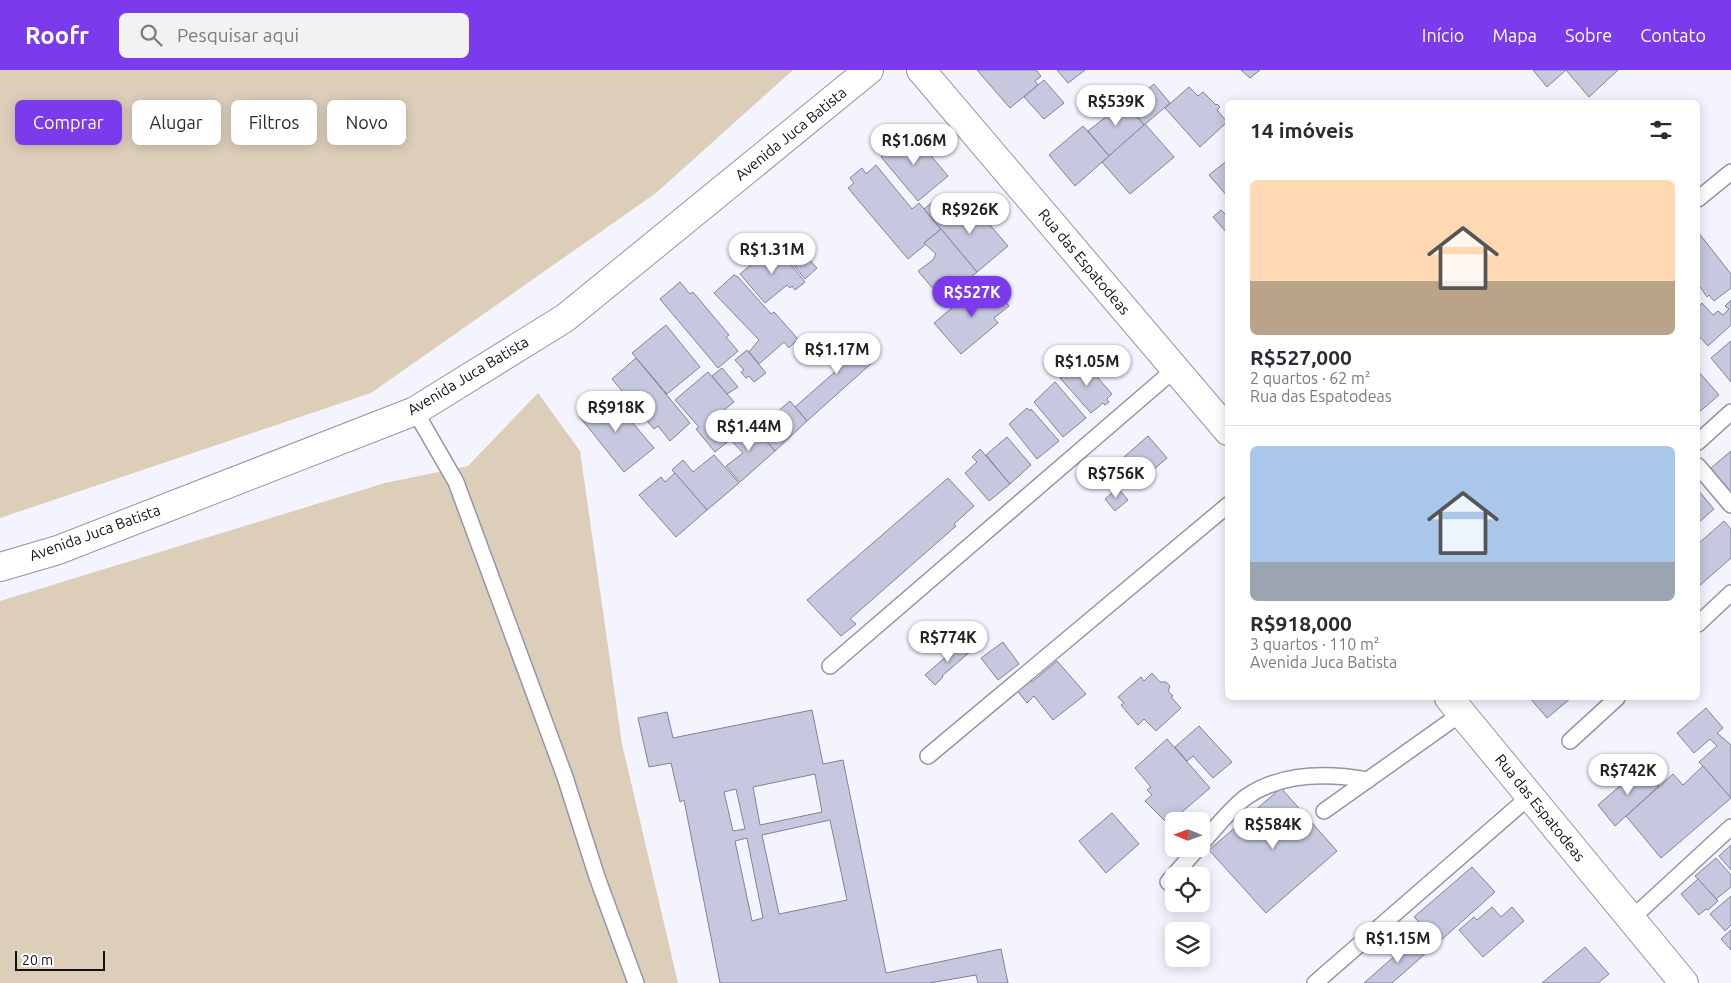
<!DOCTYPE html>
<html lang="pt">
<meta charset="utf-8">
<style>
:root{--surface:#fff;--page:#f2f2f3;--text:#2b2b33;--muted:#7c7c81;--line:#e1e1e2;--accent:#7c3aed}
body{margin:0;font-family:Ubuntu,sans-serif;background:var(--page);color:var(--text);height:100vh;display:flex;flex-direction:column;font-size:19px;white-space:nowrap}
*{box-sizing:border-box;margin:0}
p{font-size:16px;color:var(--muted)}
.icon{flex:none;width:28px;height:28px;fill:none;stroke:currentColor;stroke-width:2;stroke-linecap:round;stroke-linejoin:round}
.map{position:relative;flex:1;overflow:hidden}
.side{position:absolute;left:1225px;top:30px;width:475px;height:600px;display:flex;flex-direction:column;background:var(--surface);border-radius:8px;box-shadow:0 2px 12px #0003}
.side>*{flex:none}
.top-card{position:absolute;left:15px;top:30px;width:475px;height:45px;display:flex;gap:10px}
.needle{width:32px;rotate:271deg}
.controls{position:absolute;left:1165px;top:742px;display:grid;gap:10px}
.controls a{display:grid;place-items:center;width:45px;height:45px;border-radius:8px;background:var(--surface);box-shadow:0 2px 12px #0003;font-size:25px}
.scale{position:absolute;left:15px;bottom:12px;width:90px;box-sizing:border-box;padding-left:5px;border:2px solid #0f1018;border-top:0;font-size:14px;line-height:18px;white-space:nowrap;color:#0f1018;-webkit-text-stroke:4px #fff;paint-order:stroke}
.price{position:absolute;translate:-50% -42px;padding:0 11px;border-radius:18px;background:#fff;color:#222;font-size:16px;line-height:32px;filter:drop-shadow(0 1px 2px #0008)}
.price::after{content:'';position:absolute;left:50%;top:30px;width:15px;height:11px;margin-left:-8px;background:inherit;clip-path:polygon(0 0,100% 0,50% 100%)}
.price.selected{background:var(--accent);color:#fff}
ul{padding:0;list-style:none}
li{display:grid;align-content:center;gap:10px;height:265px;padding:0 25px}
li+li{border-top:1px solid var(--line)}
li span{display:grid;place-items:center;height:155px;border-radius:8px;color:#555}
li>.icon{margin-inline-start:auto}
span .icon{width:90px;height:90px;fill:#fffc;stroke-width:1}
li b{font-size:21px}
h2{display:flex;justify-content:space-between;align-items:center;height:60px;padding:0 25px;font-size:21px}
.chip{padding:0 18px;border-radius:8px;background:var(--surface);box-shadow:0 2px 12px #0003;font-size:18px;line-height:45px}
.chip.selected{background:var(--accent);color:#fff}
header{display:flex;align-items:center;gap:30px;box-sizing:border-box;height:70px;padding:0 25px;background:var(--accent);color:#fff}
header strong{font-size:24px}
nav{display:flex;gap:28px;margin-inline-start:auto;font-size:18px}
.search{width:350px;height:45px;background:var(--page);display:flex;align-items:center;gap:12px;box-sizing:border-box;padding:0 18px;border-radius:8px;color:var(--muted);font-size:19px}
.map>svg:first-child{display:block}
.green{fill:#ddceb9}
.building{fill:#c6c8df;stroke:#808297;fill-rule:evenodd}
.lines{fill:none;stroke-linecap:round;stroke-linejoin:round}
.lane-casing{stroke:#9395aa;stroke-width:18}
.secondary-casing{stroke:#9395aa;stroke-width:30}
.lane{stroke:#fff;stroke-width:15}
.secondary{stroke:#fff;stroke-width:28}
.labels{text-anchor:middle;stroke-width:5;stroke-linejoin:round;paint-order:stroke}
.street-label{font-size:15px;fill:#0f1018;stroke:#fff}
</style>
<header>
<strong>Roofr</strong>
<div class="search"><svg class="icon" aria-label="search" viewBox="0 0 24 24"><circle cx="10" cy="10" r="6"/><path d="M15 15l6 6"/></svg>Pesquisar aqui</div>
<nav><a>Início</a><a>Mapa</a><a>Sobre</a><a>Contato</a></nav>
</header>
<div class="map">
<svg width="1731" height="913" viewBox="0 0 1731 913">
<rect width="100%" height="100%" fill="#f3f4fe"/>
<g class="green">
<polygon points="0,0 793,0 656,123 371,323 0,448"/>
<polygon points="538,323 580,381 622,674 678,913 0,913 0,531 385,413 468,396"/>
</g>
<g class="building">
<polygon points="977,0 1036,0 1041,6 1035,11 1038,15 1010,38"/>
<polygon points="1057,0 1085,0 1068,13"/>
<polygon points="1241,0 1260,0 1250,8"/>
<polygon points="1533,0 1566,0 1547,17"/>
<polygon points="1566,0 1618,0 1589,27"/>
<polygon points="1044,10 1064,33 1044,49 1024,27"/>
<polygon points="1154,14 1170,33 1144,55 1128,36"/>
<polygon points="1189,17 1198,26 1203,22 1216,35 1217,34 1220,37 1217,40 1227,52 1200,77 1165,38"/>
<polygon points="1117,23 1144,55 1109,86 1088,61 1116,39 1109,30"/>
<polygon points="1145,54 1174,87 1130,124 1102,92"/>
<polygon points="1083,56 1109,86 1075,116 1049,85"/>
<polygon points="911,62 948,106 918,131 881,87"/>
<polygon points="1228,90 1228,127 1209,105"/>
<polygon points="876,95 912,139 919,133 941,159 924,173 926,174 908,189 848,118 854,113 850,108 862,98 866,104"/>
<polygon points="933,132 948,151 970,132 1008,176 977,202 924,139"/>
<polygon points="1221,140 1228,147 1228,164 1213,147"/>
<polygon points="941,159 977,202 962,216 959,212 940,227 918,201 933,190 936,184 924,173"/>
<polygon points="1698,162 1731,204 1731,218 1714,231 1709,225 1707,227 1698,214"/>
<polygon points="775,175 805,212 795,220 792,216 790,218 787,215 765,233 740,204"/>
<polygon points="804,184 817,198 805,209 792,193"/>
<polygon points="734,205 738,207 771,244 774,242 798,269 789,278 784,272 759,294 749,282 759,270 714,223"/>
<polygon points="680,212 690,224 693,222 729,265 726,267 738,281 718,298 660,229"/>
<polygon points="989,212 1009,236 994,248 998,253 961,284 934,253 971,222 973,225"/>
<polygon points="1731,230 1731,255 1708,276 1698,265 1698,238 1702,233 1713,245 1718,241 1723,245 1729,239 1725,236"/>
<polygon points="666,255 700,297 667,324 632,283"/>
<polygon points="852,264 874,291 807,351 795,337 836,301 824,287"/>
<polygon points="1731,271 1731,312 1711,288"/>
<polygon points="747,280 766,303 754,312 749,306 746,308 741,302 744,300 735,290"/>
<polygon points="636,288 690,353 670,371 658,356 654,359 612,309"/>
<polygon points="1085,293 1112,324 1107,329 1109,332 1105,335 1103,333 1091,343 1060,308 1074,296 1077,300"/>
<polygon points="722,298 738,317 727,324 712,306"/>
<polygon points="1698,301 1719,325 1698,343"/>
<polygon points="708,302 734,332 724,340 742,360 715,382 696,359 699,357 675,330"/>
<polygon points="1055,312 1086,348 1063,367 1034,332"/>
<polygon points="607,323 654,378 624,402 579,346"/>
<polygon points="790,331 807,351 775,381 756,360"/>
<polygon points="1027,338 1030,341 1031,339 1059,371 1037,389 1009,354"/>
<polygon points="751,353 775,381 740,412 726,396 743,383 730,369"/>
<polygon points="1148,366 1167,388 1138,413 1130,406 1136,401 1124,387"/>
<polygon points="1007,367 1031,395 1010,414 986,385"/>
<polygon points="980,379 1010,414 989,431 965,403 977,392 972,387"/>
<polygon points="1731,381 1731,422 1711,398"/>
<polygon points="714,385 739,413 707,440 672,400 683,390 693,402"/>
<polygon points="675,403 707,440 676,467 639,425 661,407 665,412"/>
<polygon points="948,408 974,436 954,454 956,456 850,549 856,554 841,566 807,530"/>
<polygon points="1118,418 1128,430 1115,441 1105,429"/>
<polygon points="1698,420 1714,439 1698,453"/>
<polygon points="1724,451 1731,459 1731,488 1698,517 1698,474"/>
<polygon points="963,572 972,580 942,606 943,607 935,615 925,605"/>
<polygon points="1003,572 1019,594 998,610 981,588"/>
<polygon points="1057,591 1086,624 1053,650 1034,626 1027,633 1016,619 1031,610 1032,612"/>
<polygon points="1152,603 1160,612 1166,612 1170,616 1168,621 1173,626 1171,627 1181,638 1156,661 1144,649 1138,655 1121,635 1124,633 1118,627 1141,607 1144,611"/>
<polygon points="1530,628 1571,628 1547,648"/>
<polygon points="1706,638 1723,658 1717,663 1731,675 1731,728 1699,692 1717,676 1710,669 1694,683 1677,663"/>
<path d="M812 640 823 694 843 690 886 903 1001 879 1008 913H978L976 905 929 913H720L684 730 680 732 671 693 649 697 638 648 667 642 673 668ZM815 704 822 742 760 755 753 717ZM736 719 745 759 733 761 724 722ZM830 750 847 830 779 844 762 765ZM747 768 763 848 752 851 735 771Z"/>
<polygon points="1199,656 1232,692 1213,708 1193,686 1187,691 1175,677"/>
<polygon points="1167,669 1210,718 1168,754 1145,731 1152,725 1147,720 1151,717 1135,698"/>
<polygon points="1703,696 1731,728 1661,788 1626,746 1673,704 1683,715"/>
<polygon points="1642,697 1659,716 1615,756 1598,735"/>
<polygon points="1281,718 1337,781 1266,843 1209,780"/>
<polygon points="1112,743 1139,774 1106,803 1079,771"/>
<polygon points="1731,775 1731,800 1719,786"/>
<polygon points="1716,788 1731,805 1731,817 1716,829 1695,806"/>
<polygon points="1472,797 1495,822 1439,872 1414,847"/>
<polygon points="1698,809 1718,831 1708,840 1706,839 1699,845 1681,824"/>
<polygon points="1731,826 1731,855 1725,861 1710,844"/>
<polygon points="1492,837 1501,847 1512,837 1524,851 1483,887 1459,860 1474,847 1477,850"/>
<polygon points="1731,860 1731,880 1721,869"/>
<polygon points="1414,869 1426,883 1392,913 1364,913"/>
<polygon points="1585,877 1609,904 1598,913 1542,913"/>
</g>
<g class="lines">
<g class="lane-casing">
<g id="lane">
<polyline points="1698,129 1731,102"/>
<polyline points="415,341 456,412 565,707 597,807 636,913"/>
<polyline points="1698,372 1731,342"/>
<polyline points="1698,396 1731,435"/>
<polyline points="1698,554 1731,523"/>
<polyline points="830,596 1175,299"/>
<polyline points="1570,671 1617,628"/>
<polyline points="928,686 1228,435"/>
<polyline points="1324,741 1462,643"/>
<path d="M1201 774C1215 759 1229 740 1246 727 1282 702 1328 703 1368 710"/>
<polyline points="1168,812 1197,779"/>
<polyline points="1631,849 1731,757"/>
<polyline points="1315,913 1530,726"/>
</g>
</g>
<g class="secondary-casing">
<g id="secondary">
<polyline points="921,0 1228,361"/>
<polyline points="0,497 58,480 415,341 565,248 869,0"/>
<polyline points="1449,628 1684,913"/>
</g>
</g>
<use href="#lane" class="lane"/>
<use href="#secondary" class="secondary"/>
</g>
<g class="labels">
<g class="street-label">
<text transform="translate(791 64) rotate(-39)" y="5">Avenida Juca Batista</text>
<text transform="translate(1084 192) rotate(50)" y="5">Rua das Espatodeas</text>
<text transform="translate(468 306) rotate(-31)" y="5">Avenida Juca Batista</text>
<text transform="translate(95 463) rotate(-20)" y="5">Avenida Juca Batista</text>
<text transform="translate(1540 738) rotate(51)" y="5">Rua das Espatodeas</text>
</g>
</g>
</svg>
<div class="controls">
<a><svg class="needle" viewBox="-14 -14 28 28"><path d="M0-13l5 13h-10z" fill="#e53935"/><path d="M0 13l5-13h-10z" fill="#7c7c81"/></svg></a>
<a><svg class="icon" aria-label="locate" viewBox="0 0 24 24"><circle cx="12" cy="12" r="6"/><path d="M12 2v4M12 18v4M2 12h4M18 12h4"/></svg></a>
<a><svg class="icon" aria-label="layers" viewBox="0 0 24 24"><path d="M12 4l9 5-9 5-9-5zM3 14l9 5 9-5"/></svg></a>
</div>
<div class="scale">20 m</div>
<b class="price" style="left:1116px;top:57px">R$539K</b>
<b class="price" style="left:914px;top:96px">R$1.06M</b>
<b class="price" style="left:970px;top:165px">R$926K</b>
<b class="price" style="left:772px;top:205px">R$1.31M</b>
<b class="price selected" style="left:972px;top:248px">R$527K</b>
<b class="price" style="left:837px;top:305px">R$1.17M</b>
<b class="price" style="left:1087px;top:317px">R$1.05M</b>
<b class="price" style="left:616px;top:363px">R$918K</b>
<b class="price" style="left:749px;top:382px">R$1.44M</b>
<b class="price" style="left:1116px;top:429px">R$756K</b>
<b class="price" style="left:948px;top:593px">R$774K</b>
<b class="price" style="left:1628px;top:726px">R$742K</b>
<b class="price" style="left:1273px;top:780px">R$584K</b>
<b class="price" style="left:1398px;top:894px">R$1.15M</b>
<div class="top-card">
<a class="chip selected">Comprar</a>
<a class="chip">Alugar</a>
<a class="chip">Filtros</a>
<a class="chip">Novo</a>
</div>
<section class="side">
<h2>14 imóveis<svg class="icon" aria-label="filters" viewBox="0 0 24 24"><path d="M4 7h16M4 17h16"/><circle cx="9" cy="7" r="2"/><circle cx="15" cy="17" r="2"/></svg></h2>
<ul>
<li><span style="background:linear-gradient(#ffd9b3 65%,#b9a48a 0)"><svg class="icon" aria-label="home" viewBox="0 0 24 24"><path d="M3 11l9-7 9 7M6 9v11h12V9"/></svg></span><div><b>R$527,000</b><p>2 quartos · 62 m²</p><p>Rua das Espatodeas</p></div></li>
<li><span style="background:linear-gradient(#a9c7e8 75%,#9aa5b1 0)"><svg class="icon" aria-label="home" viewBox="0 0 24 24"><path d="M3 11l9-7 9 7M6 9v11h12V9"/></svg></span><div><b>R$918,000</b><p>3 quartos · 110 m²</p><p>Avenida Juca Batista</p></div></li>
</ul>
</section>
</div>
